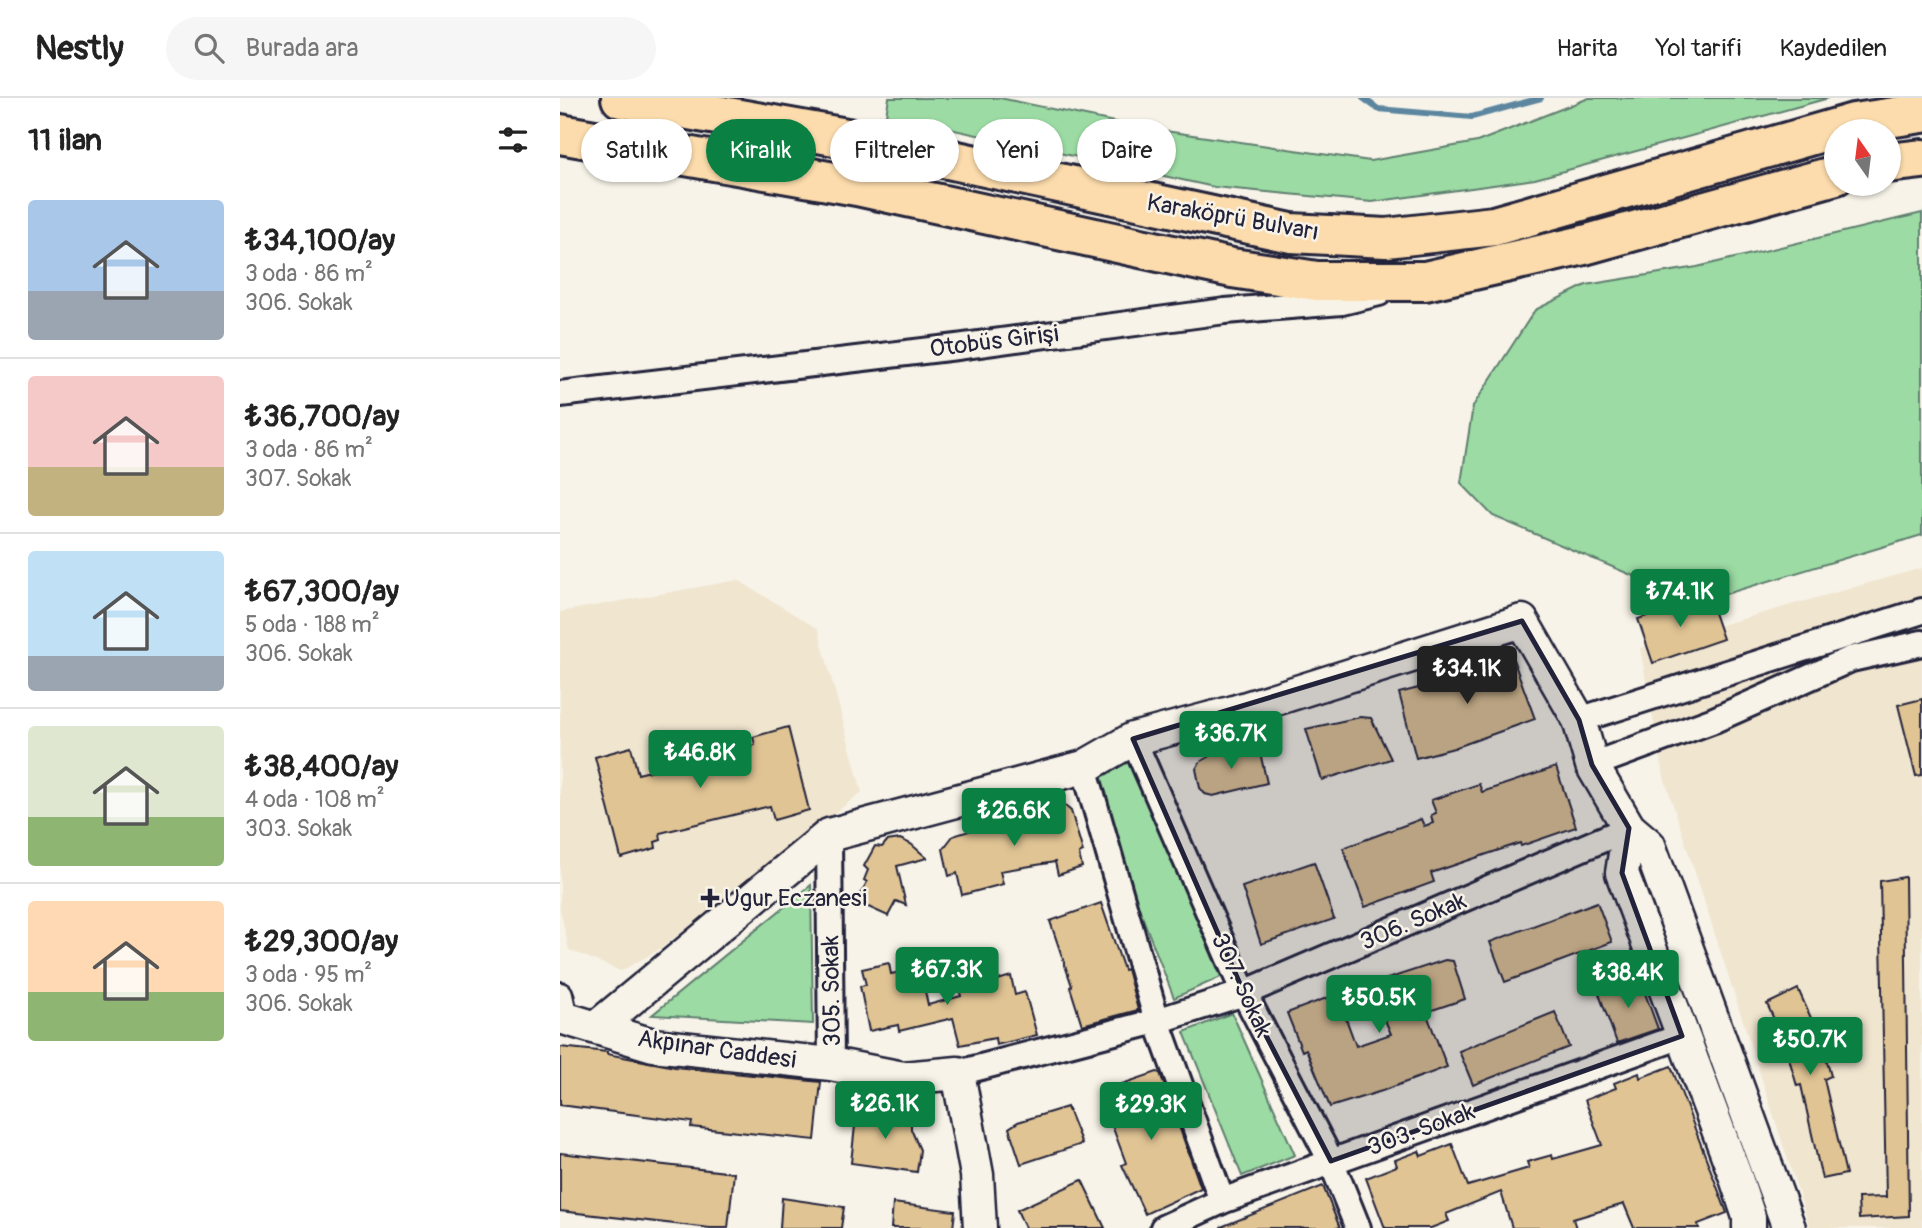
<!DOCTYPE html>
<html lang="tr">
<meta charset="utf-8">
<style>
:root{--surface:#fff;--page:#f6f6f6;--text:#222;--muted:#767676;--line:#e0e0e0;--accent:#0b8043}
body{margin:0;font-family:Pangolin,sans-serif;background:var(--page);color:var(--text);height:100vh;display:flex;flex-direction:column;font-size:26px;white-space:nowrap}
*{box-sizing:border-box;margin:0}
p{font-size:23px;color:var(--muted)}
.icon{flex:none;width:38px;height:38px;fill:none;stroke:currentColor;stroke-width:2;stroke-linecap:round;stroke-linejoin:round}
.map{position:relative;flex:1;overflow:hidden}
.side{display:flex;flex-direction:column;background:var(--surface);width:560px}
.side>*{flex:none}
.banner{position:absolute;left:21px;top:21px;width:665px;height:63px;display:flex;gap:14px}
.needle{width:46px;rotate:346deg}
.tools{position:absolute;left:1264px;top:21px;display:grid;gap:14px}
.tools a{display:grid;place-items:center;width:77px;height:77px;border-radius:50%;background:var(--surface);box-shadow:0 2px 5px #0004;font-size:35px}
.price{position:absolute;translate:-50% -60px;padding:0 16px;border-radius:7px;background:var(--accent);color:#fff;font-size:23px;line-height:46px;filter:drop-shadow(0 2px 4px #0008)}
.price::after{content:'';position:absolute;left:50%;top:42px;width:21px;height:16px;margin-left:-10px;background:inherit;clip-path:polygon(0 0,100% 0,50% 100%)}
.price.current{background:#222;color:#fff}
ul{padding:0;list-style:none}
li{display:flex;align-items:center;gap:21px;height:175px;padding:0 28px}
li+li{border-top:2px solid var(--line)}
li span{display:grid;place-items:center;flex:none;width:196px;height:140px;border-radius:7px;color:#555}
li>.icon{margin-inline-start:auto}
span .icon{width:84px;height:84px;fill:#fffc;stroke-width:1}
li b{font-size:30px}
h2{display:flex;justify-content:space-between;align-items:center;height:84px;padding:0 28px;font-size:30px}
.pill{padding:0 24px;border-radius:32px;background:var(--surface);box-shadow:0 2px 5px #0004;font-size:24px;line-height:63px}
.pill.current{background:var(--accent);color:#fff}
header{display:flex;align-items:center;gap:42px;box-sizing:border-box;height:98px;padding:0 35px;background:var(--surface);border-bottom:2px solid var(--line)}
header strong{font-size:33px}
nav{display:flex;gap:38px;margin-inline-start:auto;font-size:24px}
.search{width:490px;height:63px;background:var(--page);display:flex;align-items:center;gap:18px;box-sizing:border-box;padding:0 24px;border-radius:38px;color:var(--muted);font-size:26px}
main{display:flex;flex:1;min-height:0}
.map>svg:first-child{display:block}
.built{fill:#f0e5cf}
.green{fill:#9cdba3;stroke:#5f7e6f;stroke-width:2}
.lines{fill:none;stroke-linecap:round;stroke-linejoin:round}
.stream{stroke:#5b869f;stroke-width:6}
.building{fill:#e0c494;stroke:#22223b;stroke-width:2}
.minor-casing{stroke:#22223b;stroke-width:30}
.tertiary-casing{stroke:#22223b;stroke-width:37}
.trunk-casing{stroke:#22223b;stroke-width:44}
.minor{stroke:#f7f3e8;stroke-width:24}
.tertiary{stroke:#f7f3e8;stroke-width:32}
.trunk{stroke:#fcdcac;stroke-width:38}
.marked{fill:#22223b;fill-opacity:0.2;stroke:#22223b;stroke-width:5;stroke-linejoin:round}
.poi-dot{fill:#22223b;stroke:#f7f3e8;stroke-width:2.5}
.labels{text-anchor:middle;stroke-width:5;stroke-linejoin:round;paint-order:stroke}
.street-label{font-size:24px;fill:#22223b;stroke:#f7f3e8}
.poi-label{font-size:24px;fill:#22223b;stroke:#f7f3e8;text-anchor:start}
</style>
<header>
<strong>Nestly</strong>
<div class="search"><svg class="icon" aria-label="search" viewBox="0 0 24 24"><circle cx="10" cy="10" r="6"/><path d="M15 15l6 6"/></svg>Burada ara</div>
<nav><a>Harita</a><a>Yol tarifi</a><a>Kaydedilen</a></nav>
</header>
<main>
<section class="side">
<h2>11 ilan<svg class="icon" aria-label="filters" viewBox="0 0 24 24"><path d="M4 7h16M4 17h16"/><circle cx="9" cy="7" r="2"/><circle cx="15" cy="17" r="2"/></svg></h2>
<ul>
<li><span style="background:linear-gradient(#a9c7e8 65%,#9aa5b1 0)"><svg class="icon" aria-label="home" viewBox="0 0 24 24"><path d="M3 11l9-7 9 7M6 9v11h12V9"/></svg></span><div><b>₺34,100/ay</b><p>3 oda · 86 m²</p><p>306. Sokak</p></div></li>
<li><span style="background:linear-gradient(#f6c9c9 65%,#c2b280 0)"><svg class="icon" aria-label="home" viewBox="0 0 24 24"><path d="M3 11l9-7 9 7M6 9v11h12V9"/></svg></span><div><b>₺36,700/ay</b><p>3 oda · 86 m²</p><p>307. Sokak</p></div></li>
<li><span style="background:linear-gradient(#bfe0f5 75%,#9aa5b1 0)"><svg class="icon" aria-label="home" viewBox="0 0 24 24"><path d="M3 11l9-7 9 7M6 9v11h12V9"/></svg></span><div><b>₺67,300/ay</b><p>5 oda · 188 m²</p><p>306. Sokak</p></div></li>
<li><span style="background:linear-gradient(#dfe7d0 65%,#8fb573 0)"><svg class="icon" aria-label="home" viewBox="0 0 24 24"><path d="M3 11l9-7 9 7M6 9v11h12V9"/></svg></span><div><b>₺38,400/ay</b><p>4 oda · 108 m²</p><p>303. Sokak</p></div></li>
<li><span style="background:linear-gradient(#ffd9b3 65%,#8fb573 0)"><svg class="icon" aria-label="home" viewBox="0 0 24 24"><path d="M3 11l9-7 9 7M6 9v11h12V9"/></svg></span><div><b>₺29,300/ay</b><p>3 oda · 95 m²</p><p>306. Sokak</p></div></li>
</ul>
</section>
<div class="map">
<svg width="1362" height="1130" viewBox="0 0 1362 1130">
<rect width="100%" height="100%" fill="#f7f3e8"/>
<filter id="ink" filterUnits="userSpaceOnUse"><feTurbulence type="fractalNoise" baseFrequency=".0143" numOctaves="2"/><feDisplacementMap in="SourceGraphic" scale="14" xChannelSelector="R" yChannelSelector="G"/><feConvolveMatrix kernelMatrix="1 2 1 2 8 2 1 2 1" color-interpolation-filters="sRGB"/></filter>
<g filter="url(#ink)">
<g class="built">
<polygon points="1362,470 1362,1130 1250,1130 1104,679 1080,550"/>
<polygon points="178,482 258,531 302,694 100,851 61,873 9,852 0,811 0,514"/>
</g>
<g class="green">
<polygon points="329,0 440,0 578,29 810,63 917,44 1029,0 1269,0 975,81 812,104 654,89 326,17"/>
<polygon points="1362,115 1362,437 1156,499 1097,488 933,418 901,385 913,308 975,212 1026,187 1137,169"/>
<polygon points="566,654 661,879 614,900 524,669"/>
<polygon points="251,787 253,926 92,917"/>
<polygon points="672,915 735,1057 682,1078 624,934"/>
</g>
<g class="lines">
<polyline class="stream" points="803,0 818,11 912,19 981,0"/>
</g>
<g class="building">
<polygon points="1148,497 1163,541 1093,565 1078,521"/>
<polygon points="950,553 975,621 894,650 856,660 839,595 898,580 895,573"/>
<polygon points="1362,601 1362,677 1356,678 1338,607"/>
<polygon points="800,619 811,620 831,661 762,682 746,631"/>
<polygon points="228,629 249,712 214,722 210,708 100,735 101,742 95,744 96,750 61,760 35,659 71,649 78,676 195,647 193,639"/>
<polygon points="698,646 707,685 653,698 645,696 640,690 636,671 640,664 654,656"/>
<polygon points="996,669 1016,729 961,748 960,745 871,775 874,784 805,809 783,750 861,721 864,728 873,725 871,717 876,715 871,702 919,686 922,694"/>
<polygon points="503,706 511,713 523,754 519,756 522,769 498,777 495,764 440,773 443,786 402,797 397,775 389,778 383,751 393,738 428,727 429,731 481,715 480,710"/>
<polygon points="340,741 351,746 367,760 337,768 346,807 336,803 328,818 306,808 301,795 307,784 304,782 308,772 304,768 315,748 322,749 327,743"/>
<polygon points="754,764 774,821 701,846 682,789"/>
<polygon points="1345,779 1349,1118 1299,1121 1298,1100 1326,1099 1320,783"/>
<polygon points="1037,804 1052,844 945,884 930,844"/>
<polygon points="541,805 564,872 567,871 578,912 522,927 510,889 512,888 490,823"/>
<polygon points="885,862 893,863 905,901 866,914 887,969 822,993 770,1009 746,951 742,953 727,915 777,896 796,948 831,936 812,892 818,884"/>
<polygon points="329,865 331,876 360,870 368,907 401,898 397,884 413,879 415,889 451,878 455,897 465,894 477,937 436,947 435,940 400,947 393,920 339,933 338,927 309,933 300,888 306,887 302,871"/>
<polygon points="1078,876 1098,931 1057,945 1039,896 1058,889 1056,884"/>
<polygon points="1238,891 1255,929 1257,928 1271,978 1264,981 1286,1076 1262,1081 1241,987 1237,988 1224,943 1207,906"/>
<polygon points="995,914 1009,949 913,987 899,953"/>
<polygon points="0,949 47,954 47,956 115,969 261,984 255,1042 131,1029 132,1024 0,1007"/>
<polygon points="1111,968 1167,1115 1138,1126 1139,1130 1074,1130 1064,1106 1013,1121 1016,1130 952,1130 941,1094 886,1116 889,1123 871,1130 825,1130 806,1080 837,1068 835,1062 859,1053 861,1058 892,1046 908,1088 969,1070 967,1064 992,1057 993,1061 1042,1047 1025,1002 1056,990 1054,985 1079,975 1080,980"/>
<polygon points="597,974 600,975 641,1090 585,1116 562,1067 566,1065 541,998 547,991"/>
<polygon points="297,1009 351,1017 351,1031 360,1052 357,1074 291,1065"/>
<polygon points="507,1009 522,1046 461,1066 449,1030 458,1024"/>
<polygon points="0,1055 174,1075 168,1130 150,1130 0,1113"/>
<polygon points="522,1082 545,1130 465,1130 457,1112"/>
<polygon points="763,1088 780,1130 661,1130 661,1129"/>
<polygon points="222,1100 284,1109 281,1130 220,1130"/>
<polygon points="333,1105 395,1113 393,1130 331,1130"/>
</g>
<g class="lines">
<g class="minor-casing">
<g id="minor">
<polyline points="0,296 397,249 665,213 782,204 819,195"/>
<polyline points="1019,622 1362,513"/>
<polyline points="573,641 684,895 771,1063 798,1130"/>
<polyline points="1032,667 1154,622 1291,561 1362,545"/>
<polyline points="524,669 597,923 662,1103"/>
<polyline points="269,737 271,966"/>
<polyline points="0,897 5,920"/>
<polyline points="398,975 597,923 684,895 1069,730"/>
<polyline points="603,1130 662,1103 1122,938"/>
</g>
</g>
<g class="tertiary-casing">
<g id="tertiary">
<polyline points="1069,730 1062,775 1175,1077 1189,1119 1189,1130"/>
<polyline points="0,919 93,947 271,966 343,980 398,975 417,1077 420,1130"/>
<polyline points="37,929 269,737 524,669 573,641 674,614 962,523 1019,622 1032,667 1069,730 1089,747 1229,1130"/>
</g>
</g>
<g class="trunk-casing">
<g id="trunk">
<polyline points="61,0 309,44 731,135 826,140 934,128 1294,25 1362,15"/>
<polyline points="0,36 297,88 672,170 757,183 865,183 1024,147 1276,77"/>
<polyline points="1328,65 1362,61"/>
</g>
</g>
<use href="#minor" class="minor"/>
<use href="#tertiary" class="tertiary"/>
<use href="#trunk" class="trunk"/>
</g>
</g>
<path class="marked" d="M962 523 1019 622 1032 667 1069 730 1062 775 1122 938 771 1063 684 895 573 641Z"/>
<path class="poi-dot" d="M146.5 789.5h7v7h7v7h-7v7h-7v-7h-7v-7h7z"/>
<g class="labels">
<g class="street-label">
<text transform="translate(673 119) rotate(10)" y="8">Karaköprü Bulvarı</text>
<text transform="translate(434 243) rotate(-7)" y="8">Otobüs Girişi</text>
<text transform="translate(853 823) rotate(-23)" y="8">306. Sokak</text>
<text transform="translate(682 887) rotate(65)" y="8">307. Sokak</text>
<text transform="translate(271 893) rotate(-91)" y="8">305. Sokak</text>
<text transform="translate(157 951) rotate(8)" y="8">Akpınar Caddesi</text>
<text transform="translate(861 1031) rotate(-20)" y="8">303. Sokak</text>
</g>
<g class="poi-label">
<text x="164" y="808">Ugur Eczanesi</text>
</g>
</g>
</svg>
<div class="tools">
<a><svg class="needle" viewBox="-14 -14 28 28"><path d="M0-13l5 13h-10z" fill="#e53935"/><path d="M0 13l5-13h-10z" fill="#767676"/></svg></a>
</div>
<b class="price" style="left:1120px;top:531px">₺74.1K</b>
<b class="price current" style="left:907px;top:608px">₺34.1K</b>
<b class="price" style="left:671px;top:673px">₺36.7K</b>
<b class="price" style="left:140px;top:692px">₺46.8K</b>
<b class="price" style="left:454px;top:750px">₺26.6K</b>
<b class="price" style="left:387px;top:909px">₺67.3K</b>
<b class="price" style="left:1068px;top:912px">₺38.4K</b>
<b class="price" style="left:819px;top:937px">₺50.5K</b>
<b class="price" style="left:1250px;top:979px">₺50.7K</b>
<b class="price" style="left:325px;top:1043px">₺26.1K</b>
<b class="price" style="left:591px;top:1044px">₺29.3K</b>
<div class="banner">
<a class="pill">Satılık</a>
<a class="pill current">Kiralık</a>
<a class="pill">Filtreler</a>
<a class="pill">Yeni</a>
<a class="pill">Daire</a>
</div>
</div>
</main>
